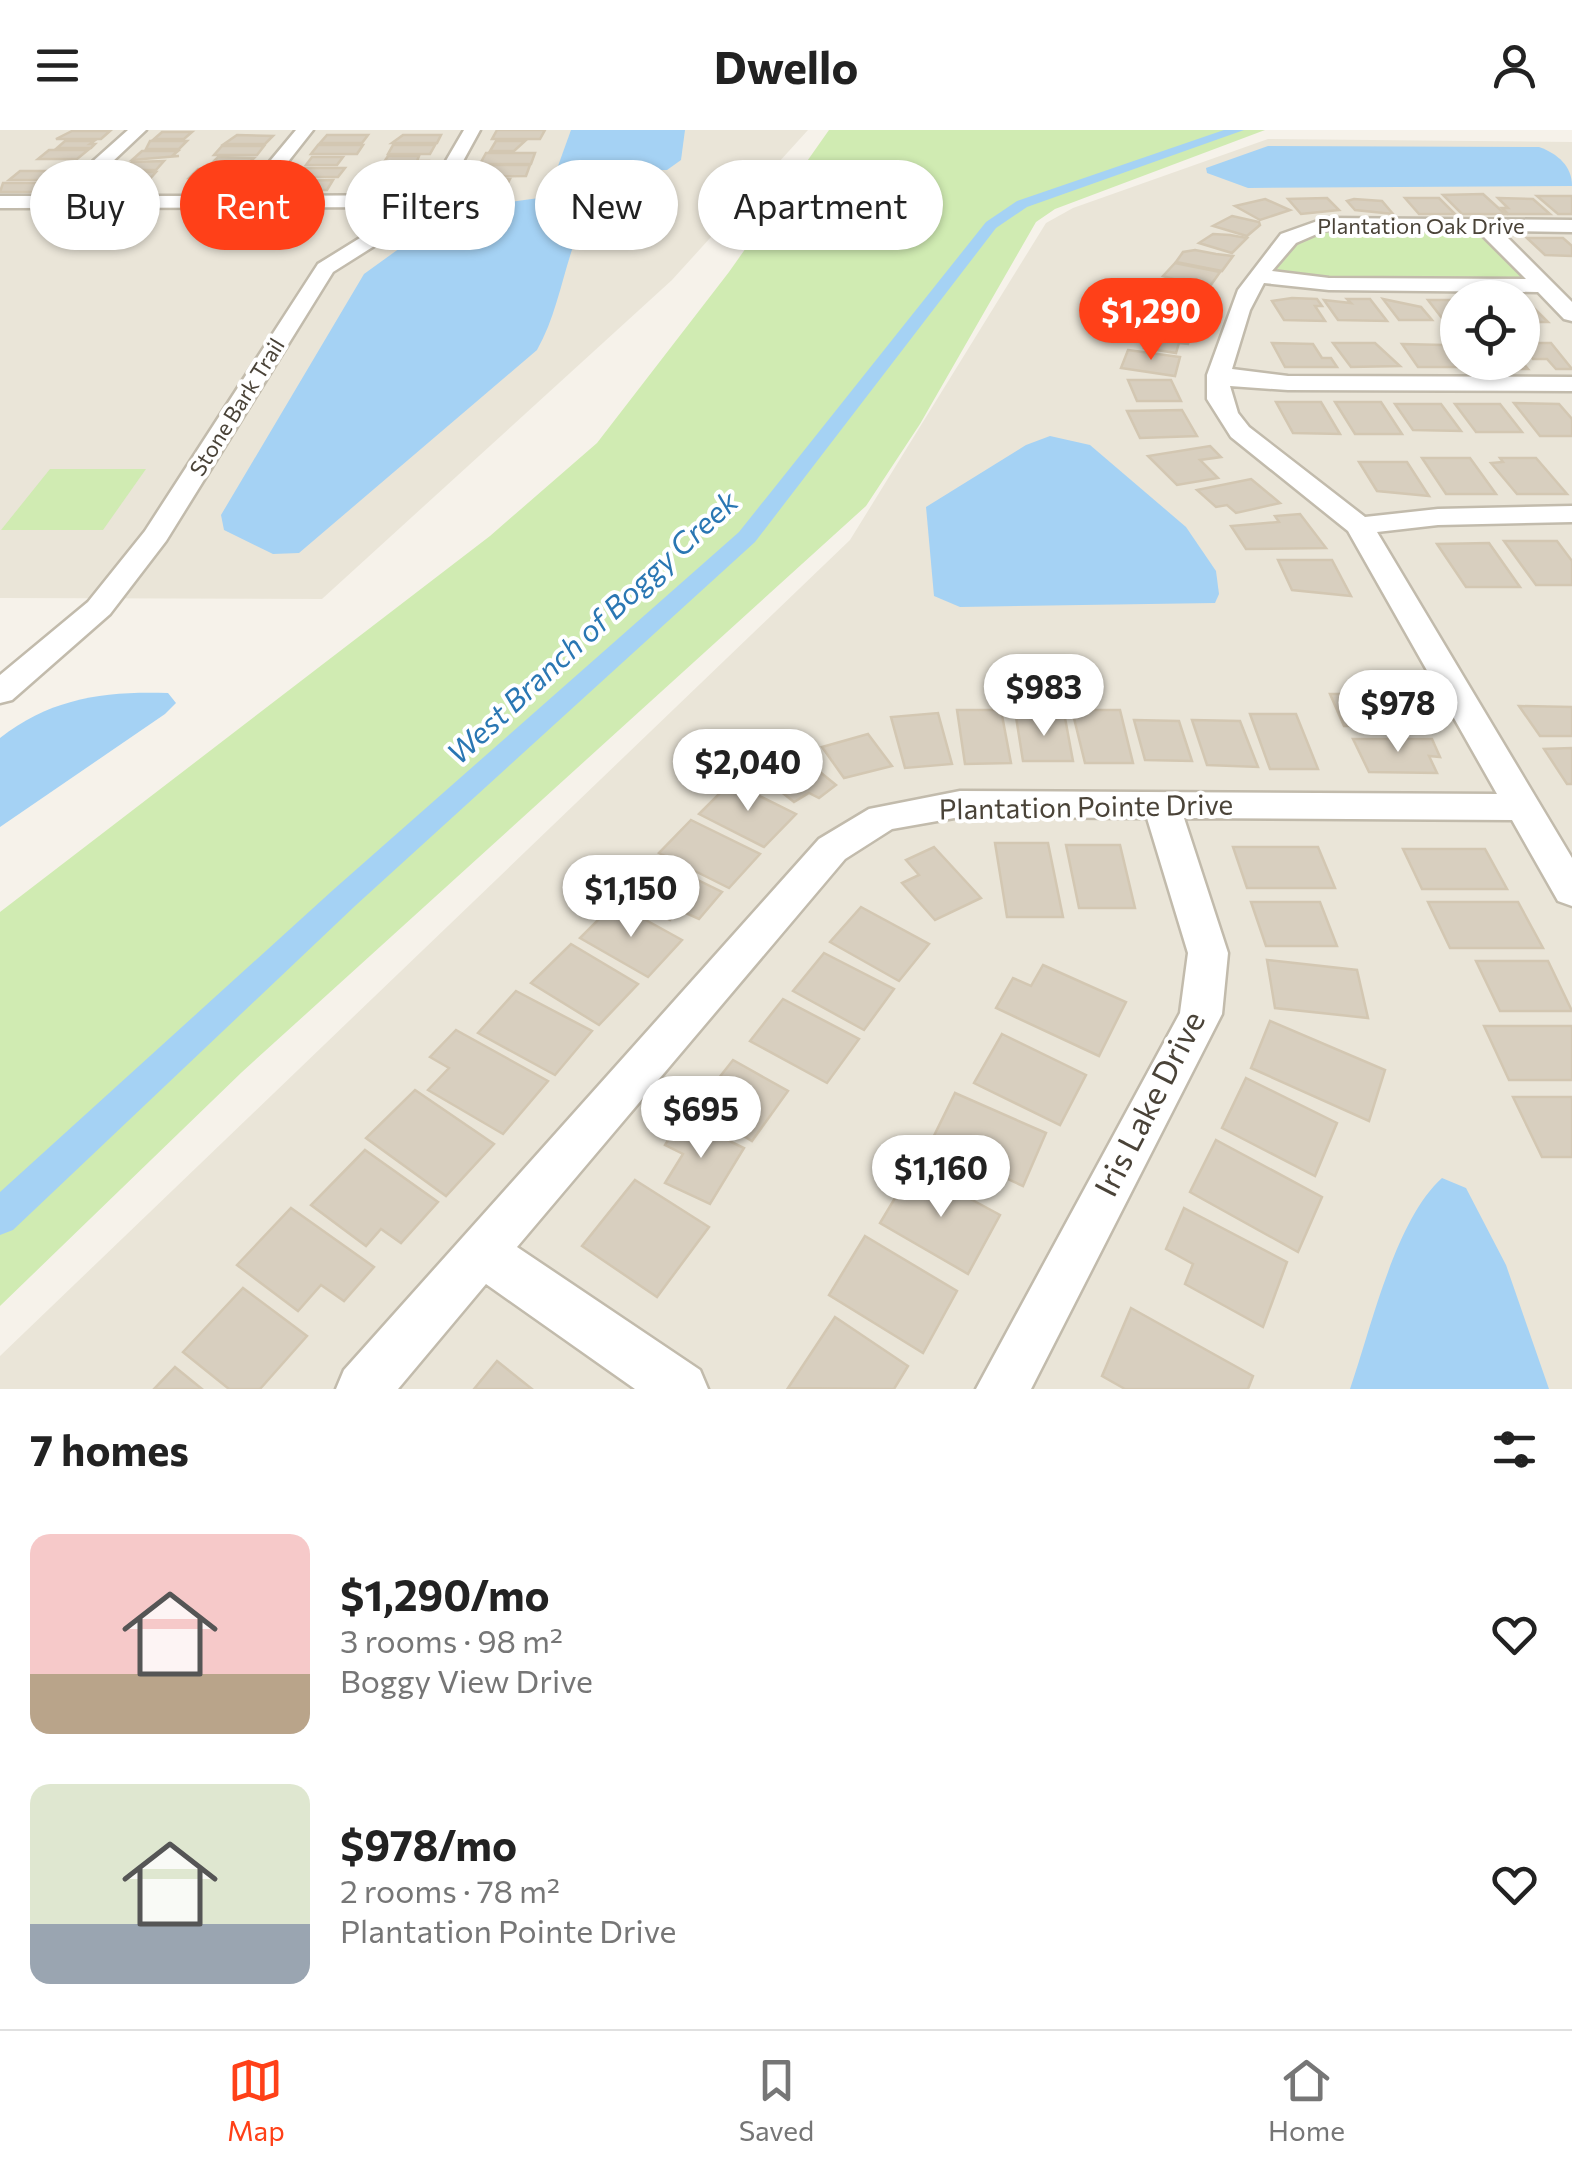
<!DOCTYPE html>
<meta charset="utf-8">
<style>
:root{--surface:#fff;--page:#f2f2f2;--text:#222;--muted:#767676;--line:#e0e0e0;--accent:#ff4018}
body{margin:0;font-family:Commissioner,sans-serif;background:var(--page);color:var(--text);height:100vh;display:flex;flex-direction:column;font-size:38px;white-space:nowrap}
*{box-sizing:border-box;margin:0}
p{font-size:32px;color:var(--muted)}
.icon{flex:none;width:55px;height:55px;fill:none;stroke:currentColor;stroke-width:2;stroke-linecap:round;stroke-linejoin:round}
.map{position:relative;height:1259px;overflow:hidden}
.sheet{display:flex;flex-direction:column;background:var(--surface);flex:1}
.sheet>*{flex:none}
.hud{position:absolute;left:30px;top:30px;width:1000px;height:90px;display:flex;gap:20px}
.controls{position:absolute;left:1440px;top:150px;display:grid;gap:20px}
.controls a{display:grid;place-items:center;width:100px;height:100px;border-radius:50%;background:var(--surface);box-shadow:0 2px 8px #0004;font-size:50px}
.price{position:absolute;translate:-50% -85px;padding:0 22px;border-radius:35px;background:#fff;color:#222;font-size:32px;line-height:65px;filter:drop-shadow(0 2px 5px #0008)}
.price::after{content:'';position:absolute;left:50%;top:60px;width:30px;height:22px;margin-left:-15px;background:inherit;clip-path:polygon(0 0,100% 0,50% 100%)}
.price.on{background:var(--accent);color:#fff}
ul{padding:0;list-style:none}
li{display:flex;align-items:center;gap:30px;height:250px;padding:0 30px}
li span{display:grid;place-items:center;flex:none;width:280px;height:200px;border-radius:20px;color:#555}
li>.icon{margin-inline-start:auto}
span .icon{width:120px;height:120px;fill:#fffc;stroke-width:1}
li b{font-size:42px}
h2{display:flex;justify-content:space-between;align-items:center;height:120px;padding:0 30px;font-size:42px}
.tag{padding:0 35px;border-radius:45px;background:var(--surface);box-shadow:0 2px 8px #0004;font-size:35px;line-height:90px}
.tag.on{background:var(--accent);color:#fff}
header{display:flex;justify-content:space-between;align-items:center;height:130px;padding:0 30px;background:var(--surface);font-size:45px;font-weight:700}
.tab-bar{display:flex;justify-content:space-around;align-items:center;height:140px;border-top:2px solid var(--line);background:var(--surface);font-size:28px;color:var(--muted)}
.tab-bar a{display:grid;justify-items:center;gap:5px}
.tab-bar .on{color:var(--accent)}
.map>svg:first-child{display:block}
.residential{fill:#eae5d8;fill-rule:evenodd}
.green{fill:#d0ebb2}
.water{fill:#a5d2f4}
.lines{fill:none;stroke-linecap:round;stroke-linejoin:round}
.canal{fill:#a5d2f4;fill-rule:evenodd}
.building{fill:#d8cfbf;stroke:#d3c7b2;stroke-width:2.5}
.minor-casing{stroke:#c2bbac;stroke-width:5}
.minor{fill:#fff;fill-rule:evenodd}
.labels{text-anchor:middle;stroke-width:8;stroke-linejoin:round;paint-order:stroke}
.far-street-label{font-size:22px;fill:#4a4338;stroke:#fff}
.street-label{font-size:28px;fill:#4a4338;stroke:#fff}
.water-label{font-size:30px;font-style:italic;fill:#2a77b3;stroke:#fff}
.near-street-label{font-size:32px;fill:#4a4338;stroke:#fff}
</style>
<header><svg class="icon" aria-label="menu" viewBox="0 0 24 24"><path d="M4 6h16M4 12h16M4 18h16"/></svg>Dwello<svg class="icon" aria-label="person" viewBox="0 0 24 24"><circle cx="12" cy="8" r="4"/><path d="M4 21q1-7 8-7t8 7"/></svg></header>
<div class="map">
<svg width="1572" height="1259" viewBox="0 0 1572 1259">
<rect width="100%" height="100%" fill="#f6f2ea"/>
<g class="residential">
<polygon points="0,0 808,0 672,150 322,469 0,468"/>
<path d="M1268 9 1572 12V1259H0V1226L850 410 1046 93 1073 78ZM1458 168H1522V232H1458Z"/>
</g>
<g class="green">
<polygon points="829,0 1265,0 1055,79 1036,92 920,294 866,376 242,942 0,1176 0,782 490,406 597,313 729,142"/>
<polygon points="1328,98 1475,102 1519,141 1521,149 1311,152 1275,141 1294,109"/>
<polygon points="50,339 146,339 103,400 1,400"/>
</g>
<g class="water">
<polygon points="571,0 685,0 681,30 667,40 570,41 558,36"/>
<path d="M1268 16 1539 17C1558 24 1572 36 1572 56L1248 58 1207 43 1206 38Z"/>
<path d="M594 55 603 60C564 107 566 169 537 220L299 423 273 424 224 400 221 385 364 144 418 105 481 93 488 75 539 68 550 57Z"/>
<polygon points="1050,306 1090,315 1186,397 1216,441 1219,464 1215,473 960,477 934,466 926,377 1026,315"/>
<path d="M168 563 176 573 165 584 0 697V608C51 568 104 561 168 563Z"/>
<path d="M1442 1048 1466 1058 1506 1135 1549 1259H1350C1371 1199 1395 1090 1442 1048Z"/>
</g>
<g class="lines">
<polygon class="canal" points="1224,0 1244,0 1027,77 996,98 755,412 355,776 13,1100 0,1105 0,1062 333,760 739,402 986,92 1017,71"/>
</g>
<g class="building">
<polygon points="497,0 545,0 540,9 492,9"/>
<polygon points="72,1 110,1 101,9 56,9"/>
<polygon points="162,2 192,2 184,9 154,9"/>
<polygon points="237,5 273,6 265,14 224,14"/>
<polygon points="327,5 368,5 362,13 320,13"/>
<polygon points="403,5 441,5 437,13 392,13"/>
<polygon points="65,11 94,11 90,14 95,14 91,18 57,18"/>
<polygon points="150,11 187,11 179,19 146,19"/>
<polygon points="496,11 525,11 514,21 490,21"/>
<polygon points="318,15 363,15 357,24 311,24"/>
<polygon points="393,15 435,15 430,24 388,24"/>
<polygon points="222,16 264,16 257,25 214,25"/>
<polygon points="49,20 88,20 77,29 38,29"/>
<polygon points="142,21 178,21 172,26 179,26 132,30"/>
<polygon points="486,23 535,23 531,34 480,34"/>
<polygon points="388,26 419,26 417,31 428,31 425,35 382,35"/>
<polygon points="218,27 254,28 245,36 209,36"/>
<polygon points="312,27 343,27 337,35 306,35"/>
<polygon points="164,31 156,40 124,40 132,32"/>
<polygon points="480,35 530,35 526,46 475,47"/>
<polygon points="301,38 345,38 338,47 294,47"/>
<polygon points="379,38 422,38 417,47 373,47"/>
<polygon points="198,39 244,39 236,48 189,48"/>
<polygon points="20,41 63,41 52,50 9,50"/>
<polygon points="119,42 156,42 148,51 110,51"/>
<polygon points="477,49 510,49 506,57 473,57"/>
<polygon points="333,50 327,60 284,60 291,51"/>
<polygon points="229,51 226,60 190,60 198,52"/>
<polygon points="371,51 415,51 410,60 365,60"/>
<polygon points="3,53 50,53 39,62 0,62"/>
<polygon points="144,53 135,62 102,62 111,54"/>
<polygon points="1483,64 1505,84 1462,84 1443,65"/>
<polygon points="1537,66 1572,66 1572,84 1558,84"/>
<polygon points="1327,68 1339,80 1301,84 1288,69"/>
<polygon points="1405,68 1439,68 1455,84 1419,84"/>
<polygon points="1498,68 1533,69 1550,84 1508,84 1502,78 1508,78"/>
<polygon points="1265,69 1290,80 1260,90 1235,76"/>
<polygon points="1354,69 1382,71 1393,84 1355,80 1347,71"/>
<polygon points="1232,86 1259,92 1260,95 1247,106 1213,96"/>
<polygon points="1213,104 1230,105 1247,108 1232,123 1199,113"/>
<polygon points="1527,108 1563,108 1572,116 1572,126 1545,125"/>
<polygon points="1195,120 1216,124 1233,126 1222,141 1176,132 1183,122"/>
<polygon points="1175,133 1220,142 1208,159 1163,146"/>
<polygon points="1148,154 1205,162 1200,178 1142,169"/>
<polygon points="1292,168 1317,169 1322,176 1315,176 1325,191 1284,190 1272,171"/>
<polygon points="1347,169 1370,169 1387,191 1338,190 1324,170 1351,173"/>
<polygon points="1383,169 1421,177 1432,190 1399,190"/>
<polygon points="1428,170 1458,170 1458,192 1445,192"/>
<polygon points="1522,170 1526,170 1548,192 1522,192"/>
<polygon points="1146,176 1181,182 1201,182 1187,201 1139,193"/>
<polygon points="1150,200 1173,204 1191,203 1188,214 1179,213 1176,223 1144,218"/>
<polygon points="1272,213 1313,214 1322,228 1331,228 1337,237 1285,237"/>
<polygon points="1333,213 1375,213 1400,236 1351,237"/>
<polygon points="1522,213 1551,213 1572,239 1556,239 1547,229 1533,229"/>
<polygon points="1402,214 1444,215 1462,237 1418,237"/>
<polygon points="1128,220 1180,227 1175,246 1121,238"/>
<polygon points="1480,232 1522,232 1528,239 1484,239"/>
<polygon points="1128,250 1171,250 1181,271 1137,271"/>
<polygon points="1276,272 1321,272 1340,304 1293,303"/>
<polygon points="1335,272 1381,272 1402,304 1355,304"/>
<polygon points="1514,273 1559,274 1572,289 1572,306 1540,306"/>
<polygon points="1395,274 1441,274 1461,301 1413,300"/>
<polygon points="1455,274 1500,274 1522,302 1476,302"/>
<polygon points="1182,280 1197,306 1140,308 1127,281"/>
<polygon points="1210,316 1221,327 1200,330 1218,348 1177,355 1148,326"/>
<polygon points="1422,328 1470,328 1496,364 1446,364"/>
<polygon points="1500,328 1536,328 1567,364 1517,364 1491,333 1503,332"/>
<polygon points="1359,332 1407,332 1429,366 1377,361"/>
<polygon points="1251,349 1280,373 1236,383 1227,375 1216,377 1197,360"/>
<polygon points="1300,384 1326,418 1246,419 1231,396 1279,392 1275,386"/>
<polygon points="1504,411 1557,411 1572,431 1572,455 1536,455"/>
<polygon points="1489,413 1520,457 1466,457 1437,414"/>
<polygon points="1278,430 1332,430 1351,466 1292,460"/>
<polygon points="1330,564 1400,564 1405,576 1414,577 1423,596 1344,596"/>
<polygon points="1519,576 1572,577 1572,606 1540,606"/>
<polygon points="957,580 1001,580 1011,633 965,634"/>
<polygon points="1072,580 1120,580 1133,633 1085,633"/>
<polygon points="938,583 952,634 905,638 891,587"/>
<polygon points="1250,584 1296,584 1318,639 1270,639"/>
<polygon points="1016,587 1065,588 1073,631 1023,631"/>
<polygon points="1134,590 1179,591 1192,631 1145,630"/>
<polygon points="1192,590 1240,591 1258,637 1207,635"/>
<polygon points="868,604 892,636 844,648 822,617"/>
<polygon points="1353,609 1432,609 1440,627 1429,626 1437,643 1369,642"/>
<polygon points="769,616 777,622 788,616 836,655 819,668 809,663 794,672 751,638 763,631 755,625"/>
<polygon points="1572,618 1572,654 1567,654 1544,619"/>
<polygon points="731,652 796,684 764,717 699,684"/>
<polygon points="691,690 760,724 729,758 659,723"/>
<polygon points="995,713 1048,713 1063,787 1007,787"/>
<polygon points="1066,715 1120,715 1135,778 1079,778"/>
<polygon points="934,717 981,768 935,790 902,753 919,745 906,730"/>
<polygon points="1233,717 1318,717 1335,758 1247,758"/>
<polygon points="1403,719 1485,719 1507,759 1422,759"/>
<polygon points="657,730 722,762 699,789 679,780 670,790 623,767"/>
<polygon points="1251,772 1320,772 1337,816 1266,816"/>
<polygon points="1428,772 1518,772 1543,818 1450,818"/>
<polygon points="615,773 682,810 648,847 580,808"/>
<polygon points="861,777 929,814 899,851 830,812"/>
<polygon points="571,814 638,854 599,895 531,853"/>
<polygon points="824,823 894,859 864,900 793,861"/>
<polygon points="1267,830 1357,840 1368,888 1275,878"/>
<polygon points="1476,831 1548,831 1572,881 1500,881"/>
<polygon points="1043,835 1126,872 1099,926 996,878 1013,848 1031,856"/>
<polygon points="516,861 592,901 555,945 478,903"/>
<polygon points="783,869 859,909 827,953 750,911"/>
<polygon points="1270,891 1385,940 1369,991 1251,938"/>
<polygon points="1484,896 1572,896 1572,950 1509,950"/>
<polygon points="456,900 548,951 503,1004 428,960 449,938 430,927"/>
<polygon points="1002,904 1086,945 1060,995 974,953"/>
<polygon points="733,930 788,961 752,1011 696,977"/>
<polygon points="1246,948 1337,993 1315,1046 1222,998"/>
<polygon points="415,960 494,1014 446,1066 366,1008"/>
<polygon points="955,963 1046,1003 1023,1056 930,1014"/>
<polygon points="1513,967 1572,967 1572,1027 1542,1027"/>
<polygon points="682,988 744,1018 710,1074 665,1053 683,1024 665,1015"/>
<polygon points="1216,1010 1322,1067 1298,1122 1190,1062"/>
<polygon points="365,1020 438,1072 401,1113 381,1099 366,1116 311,1075"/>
<polygon points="913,1038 1000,1085 968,1144 880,1093"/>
<polygon points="635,1050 709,1097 657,1167 582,1116"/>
<polygon points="291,1078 374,1137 344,1171 321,1155 298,1181 237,1135"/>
<polygon points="1184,1078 1287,1132 1263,1197 1185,1154 1193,1134 1166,1119"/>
<polygon points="865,1106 957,1161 923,1223 829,1165"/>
<polygon points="243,1158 307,1206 260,1259 229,1259 183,1222"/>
<polygon points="1131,1178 1253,1246 1248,1259 1125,1259 1102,1246"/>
<polygon points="835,1187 908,1236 894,1259 788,1258"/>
<polygon points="497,1231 532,1259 474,1259"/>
<polygon points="175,1237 202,1259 154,1259"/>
</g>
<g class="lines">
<g class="minor-casing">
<g id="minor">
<polygon points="128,0 146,0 76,66 241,66 296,0 313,0 261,66 426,65 464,0 480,0 439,75 333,142 166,411 110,484 12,570 0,573 0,545 88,472 145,401 318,134 410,77 0,78 0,66 54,66"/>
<path d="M1326 88 1572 90V102L1501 101 1572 172V191L1564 189 1538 162 1329 160 1264 153 1250 180 1232 239 1288 246 1572 247V261L1288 260 1230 256 1238 283 1249 297 1365 387 1438 379 1572 376V392L1438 395 1377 402 1572 728V776L1558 771 1512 690 1184 688 1228 823 1222 884 1031 1259H976L1180 883 1188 823 1147 688 960 687 892 699 845 729 517 1117 700 1240 708 1259H635L486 1154 398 1259H336L344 1240 819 709 869 679 960 661 1497 664 1348 401 1231 307 1207 269V245L1238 160 1281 104ZM1326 100 1478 101 1526 149 1329 148 1272 141 1296 113Z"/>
</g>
</g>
<use href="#minor" class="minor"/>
</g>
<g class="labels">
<g class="far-street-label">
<text x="1421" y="104">Plantation Oak Drive</text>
<text transform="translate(237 277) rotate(-58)" y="8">Stone Bark Trail</text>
</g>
<g class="street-label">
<text transform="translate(1086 677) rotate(-1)" y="10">Plantation Pointe Drive</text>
</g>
<g class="water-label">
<text transform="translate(593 498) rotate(-43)" y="10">West Branch of Boggy Creek</text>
</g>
<g class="near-street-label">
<text transform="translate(1150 974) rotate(-63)" y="11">Iris Lake Drive</text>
</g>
</g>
</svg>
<div class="controls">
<a><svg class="icon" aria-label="locate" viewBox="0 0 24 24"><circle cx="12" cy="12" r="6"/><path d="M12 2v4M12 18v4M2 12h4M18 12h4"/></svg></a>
</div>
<b class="price on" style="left:1151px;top:233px">$1,290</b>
<b class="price" style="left:1044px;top:609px">$983</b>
<b class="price" style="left:1398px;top:625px">$978</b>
<b class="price" style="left:748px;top:684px">$2,040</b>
<b class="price" style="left:631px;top:810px">$1,150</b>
<b class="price" style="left:701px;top:1031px">$695</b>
<b class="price" style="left:941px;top:1090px">$1,160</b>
<div class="hud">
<a class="tag">Buy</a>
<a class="tag on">Rent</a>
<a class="tag">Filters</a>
<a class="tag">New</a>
<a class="tag">Apartment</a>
</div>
</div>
<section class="sheet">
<h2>7 homes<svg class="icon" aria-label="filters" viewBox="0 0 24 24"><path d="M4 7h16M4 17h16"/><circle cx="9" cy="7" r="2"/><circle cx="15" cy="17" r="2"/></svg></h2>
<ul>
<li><span style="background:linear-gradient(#f6c9c9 70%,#b9a48a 0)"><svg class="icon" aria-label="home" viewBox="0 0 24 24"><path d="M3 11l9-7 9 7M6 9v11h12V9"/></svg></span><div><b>$1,290/mo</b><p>3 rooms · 98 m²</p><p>Boggy View Drive</p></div><svg class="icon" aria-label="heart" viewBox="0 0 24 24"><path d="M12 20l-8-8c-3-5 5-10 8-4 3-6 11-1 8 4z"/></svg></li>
<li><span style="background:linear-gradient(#dfe7d0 70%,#9aa5b1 0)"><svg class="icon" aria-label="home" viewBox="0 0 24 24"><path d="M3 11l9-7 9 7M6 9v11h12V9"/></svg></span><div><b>$978/mo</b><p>2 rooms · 78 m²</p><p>Plantation Pointe Drive</p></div><svg class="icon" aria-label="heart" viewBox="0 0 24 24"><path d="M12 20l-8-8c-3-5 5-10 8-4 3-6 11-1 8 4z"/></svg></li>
</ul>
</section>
<nav class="tab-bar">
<a class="on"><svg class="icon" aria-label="map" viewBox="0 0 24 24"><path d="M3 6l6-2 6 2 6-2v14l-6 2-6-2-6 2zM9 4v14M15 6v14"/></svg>Map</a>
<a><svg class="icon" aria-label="saved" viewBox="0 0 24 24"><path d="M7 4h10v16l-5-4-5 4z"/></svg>Saved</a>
<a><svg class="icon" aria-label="home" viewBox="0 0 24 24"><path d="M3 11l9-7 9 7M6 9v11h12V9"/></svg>Home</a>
</nav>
